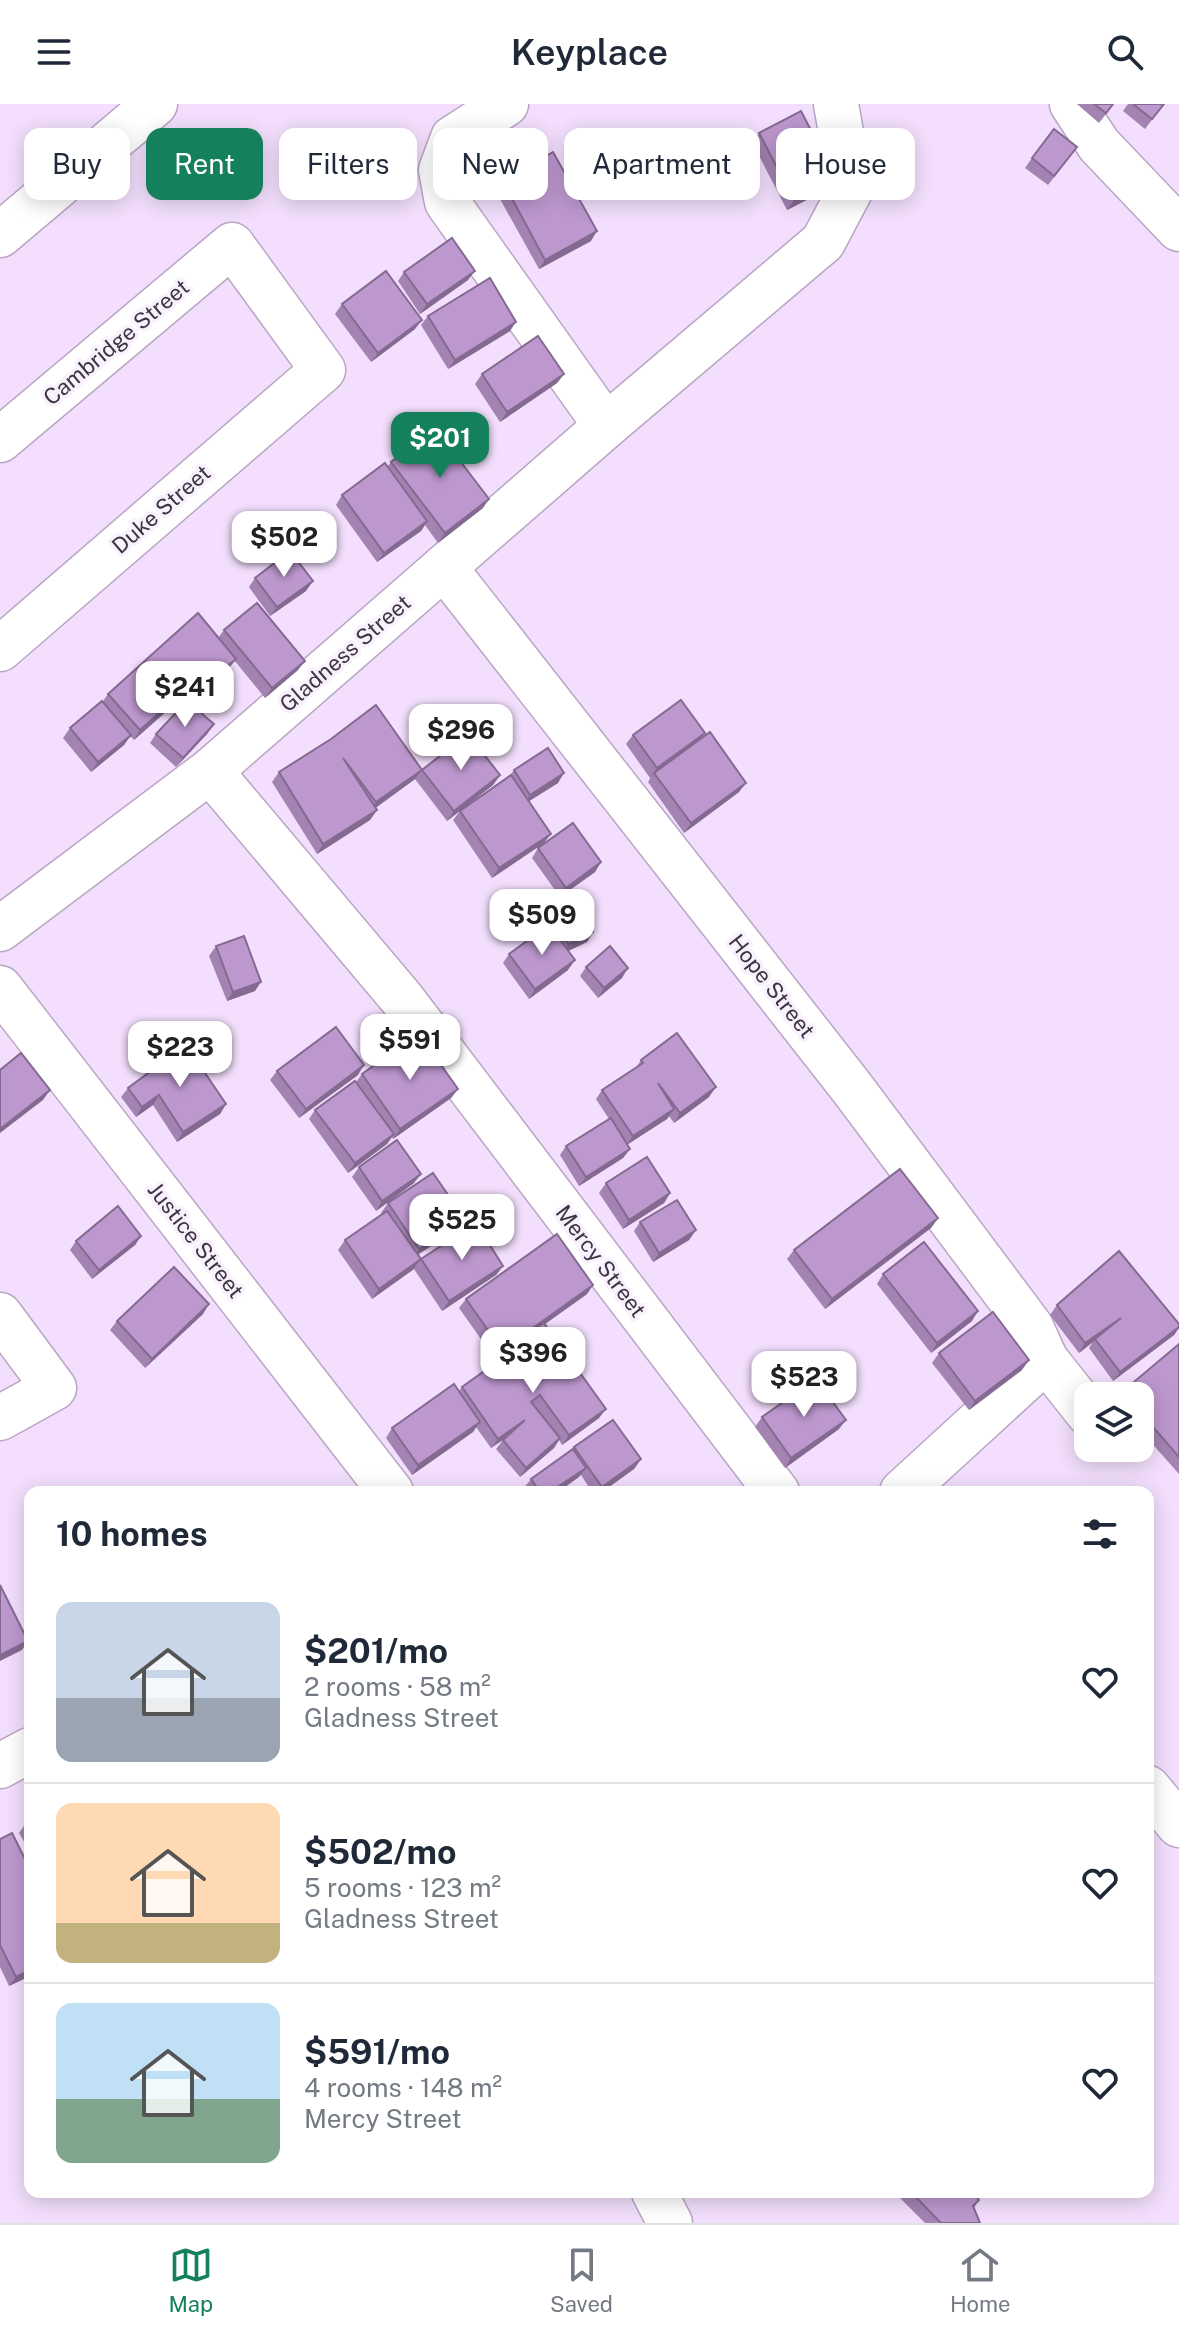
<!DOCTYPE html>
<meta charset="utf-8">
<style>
:root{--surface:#fff;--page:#f2f2f3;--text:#1f2937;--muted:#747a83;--line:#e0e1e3;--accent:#15805c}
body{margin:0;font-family:"Public Sans",sans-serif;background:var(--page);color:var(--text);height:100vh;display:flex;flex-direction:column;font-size:30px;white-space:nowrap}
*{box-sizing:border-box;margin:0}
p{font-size:26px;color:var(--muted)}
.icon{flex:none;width:44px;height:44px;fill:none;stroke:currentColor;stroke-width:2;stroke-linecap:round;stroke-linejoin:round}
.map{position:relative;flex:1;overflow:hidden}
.side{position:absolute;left:24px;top:1382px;width:1130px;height:712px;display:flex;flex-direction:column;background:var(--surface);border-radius:16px;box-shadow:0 4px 20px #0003}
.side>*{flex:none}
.hud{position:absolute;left:24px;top:24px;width:1132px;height:72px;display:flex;gap:16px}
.tools{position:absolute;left:1074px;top:1278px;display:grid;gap:16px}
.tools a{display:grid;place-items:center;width:80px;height:80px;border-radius:16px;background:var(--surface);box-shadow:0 4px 20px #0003;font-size:40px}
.price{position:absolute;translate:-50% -68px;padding:0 18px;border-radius:16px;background:#fff;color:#222;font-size:26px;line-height:52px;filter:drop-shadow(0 2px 4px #0008)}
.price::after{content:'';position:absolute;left:50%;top:48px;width:24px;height:18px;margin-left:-12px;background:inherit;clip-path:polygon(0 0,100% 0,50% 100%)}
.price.selected{background:var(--accent);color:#fff}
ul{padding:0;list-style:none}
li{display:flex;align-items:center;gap:24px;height:200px;padding:0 32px}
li+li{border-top:2px solid var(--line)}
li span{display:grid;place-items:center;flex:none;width:224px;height:160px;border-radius:16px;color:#555}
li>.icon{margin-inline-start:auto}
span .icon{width:96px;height:96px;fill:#fffc;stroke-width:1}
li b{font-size:34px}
h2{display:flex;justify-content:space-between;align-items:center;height:96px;padding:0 32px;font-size:34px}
.pill{padding:0 28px;border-radius:16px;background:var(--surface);box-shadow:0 4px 20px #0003;font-size:28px;line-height:72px}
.pill.selected{background:var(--accent);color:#fff}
header{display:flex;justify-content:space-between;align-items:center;height:104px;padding:0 32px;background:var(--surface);font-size:36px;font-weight:600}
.tabs{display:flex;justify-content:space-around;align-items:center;height:112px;border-top:2px solid var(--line);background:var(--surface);font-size:22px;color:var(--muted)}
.tabs a{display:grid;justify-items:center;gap:4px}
.tabs .selected{color:var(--accent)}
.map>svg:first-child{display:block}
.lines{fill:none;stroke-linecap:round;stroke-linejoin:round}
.minor-casing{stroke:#b9a6c3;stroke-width:47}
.minor{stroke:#fff;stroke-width:44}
.wall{fill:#a383b2}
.shaded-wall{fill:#846a91}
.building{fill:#bd98cf;stroke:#846a91;stroke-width:2}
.labels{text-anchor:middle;stroke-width:7;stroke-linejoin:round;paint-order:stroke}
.street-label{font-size:22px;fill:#3d3541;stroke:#f9f2fe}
</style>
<header><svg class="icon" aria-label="menu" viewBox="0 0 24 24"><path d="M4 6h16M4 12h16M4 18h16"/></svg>Keyplace<svg class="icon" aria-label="search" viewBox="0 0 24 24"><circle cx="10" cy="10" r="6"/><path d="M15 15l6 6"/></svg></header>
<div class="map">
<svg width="1179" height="2119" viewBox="0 0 1179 2119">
<rect width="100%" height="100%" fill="#f3dffd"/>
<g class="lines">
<g class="minor-casing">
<g id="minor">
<polyline points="506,0 453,34 441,66 447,98 606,322"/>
<polyline points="1072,0 1099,41 1179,125"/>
<polyline points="0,131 155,0"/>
<polyline points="0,336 232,141 323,266 0,545"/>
<polyline points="444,463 852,984 1031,1223 1046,1256 1088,1309"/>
<polyline points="210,667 403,896 777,1388"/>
<polyline points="0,825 210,667 606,322 823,138 851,85 836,0"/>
<polyline points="0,884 391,1388"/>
<polyline points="0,1211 54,1284 0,1314"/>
<polyline points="902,1388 1046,1256"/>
<polyline points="0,1662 30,1646"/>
<polyline points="1148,1684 1179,1721"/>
<polyline points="654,2088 670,2119"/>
</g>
</g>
<use href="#minor" class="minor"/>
</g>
<g class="wall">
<polygon points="1077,0 1114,0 1099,19"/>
<polygon points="1128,0 1164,0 1145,25 1123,7"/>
<polygon points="759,29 836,75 830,84 787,106 752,38"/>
<polygon points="1070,53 1048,81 1025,64 1032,54"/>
<polygon points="502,76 591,137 539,165 495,86"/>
<polygon points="404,168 468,176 420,210 398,177"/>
<polygon points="342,200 415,225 371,258 335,210"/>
<polygon points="428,212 510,227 448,265 421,221"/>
<polygon points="482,270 564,270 557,279 500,318 475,280"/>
<polygon points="391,358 483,404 438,439 425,421 421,427 377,458 336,401 342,391 388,362"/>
<polygon points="255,474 306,487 270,512 249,483"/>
<polygon points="224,526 298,566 265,594 234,556 229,564 189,598 214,620 207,630 176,663 150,639 156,630 182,602 178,597 134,636 130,632 124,641 91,668 63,634 70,624 103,597 108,590 218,534"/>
<polygon points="705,629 702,634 739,688 684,729 648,678 651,673 650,674 626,640 633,631"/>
<polygon points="422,666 500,671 493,681 447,717 415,675 375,704 377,706 370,716 317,750 272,678 279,668"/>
<polygon points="514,666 558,679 529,697 544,739 492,774 453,716 460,707 509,673"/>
<polygon points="538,744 601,758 595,768 560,793 532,754"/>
<polygon points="555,811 593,828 587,838 568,847 568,866 529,895 503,859 509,850 548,821"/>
<polygon points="216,842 255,887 227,897 209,852"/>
<polygon points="586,863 622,874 598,894 580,872"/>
<polygon points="641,956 709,993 674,1019 669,1012 667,1015 627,1041 630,1045 623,1054 579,1082 560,1051 566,1042 609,1015 596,995 602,986 636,964"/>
<polygon points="277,967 358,971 299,1014 270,976"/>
<polygon points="362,970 458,985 451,994 393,1035 392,1033 387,1040 348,1069 309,1015 315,1006 356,978"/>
<polygon points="128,984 226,1000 220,1010 177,1038 153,1001 136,1013 121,993"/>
<polygon points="359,1063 414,1079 376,1107 352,1073"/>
<polygon points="606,1079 670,1089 664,1099 623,1125 599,1089"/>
<polygon points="388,1099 464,1114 458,1124 418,1151 414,1165 372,1195 338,1146 345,1136 382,1110 381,1109"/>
<polygon points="938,1114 931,1124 825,1205 787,1155 794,1146"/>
<polygon points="640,1118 696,1126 689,1136 653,1158 634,1127"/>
<polygon points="141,1132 135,1141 92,1175 70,1146 76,1137"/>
<polygon points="421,1155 503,1162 496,1171 442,1207 414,1165"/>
<polygon points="883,1170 972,1217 931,1249 877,1180"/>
<polygon points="593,1181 587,1190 545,1220 599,1314 562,1341 559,1336 554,1344 520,1373 496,1345 503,1336 491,1344 476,1323 473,1328 412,1371 386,1334 392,1324 459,1287 462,1283 492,1261 495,1255 459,1204 466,1195"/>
<polygon points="1057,1201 1179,1220 1179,1224 1174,1231 1113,1277 1089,1244 1093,1238 1079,1249 1050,1211"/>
<polygon points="203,1210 145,1264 110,1226 117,1217"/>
<polygon points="1179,1240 1179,1370 1140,1326 1140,1292 1120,1292 1122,1288"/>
<polygon points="939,1249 1022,1266 969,1306 932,1259"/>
<polygon points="762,1313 839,1325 785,1364 755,1323"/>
<polygon points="574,1343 641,1355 634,1365 602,1388 592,1388 581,1371 558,1388 527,1388 524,1384 531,1375 572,1346"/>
<polygon points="30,1717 30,1748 19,1729 26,1719"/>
<polygon points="0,1735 30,1765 30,1872 9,1882 0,1863"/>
<polygon points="894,2088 972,2088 979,2096 974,2104 980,2119 925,2119"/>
</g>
<g class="shaded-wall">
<polygon points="836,75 830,84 787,106 794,96"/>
<polygon points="597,127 591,137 539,165 545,156"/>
<polygon points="475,167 468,176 420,210 427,200"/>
<polygon points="422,216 415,225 371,258 378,249"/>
<polygon points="516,218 510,227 448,265 455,256"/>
<polygon points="564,270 557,279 500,318 507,308"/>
<polygon points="489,395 483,404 438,439 445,429"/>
<polygon points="427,417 421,427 377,458 384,449"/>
<polygon points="313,477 306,487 270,512 277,503"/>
<polygon points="236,555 229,564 183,603 189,593"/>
<polygon points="305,557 298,566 265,594 272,584"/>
<polygon points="184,587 178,597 134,636 140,626"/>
<polygon points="214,620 207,630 176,663 183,654"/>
<polygon points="705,629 699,639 654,669 650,674 657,664"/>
<polygon points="131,631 124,641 91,668 98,658"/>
<polygon points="422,666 415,675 370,708 376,698"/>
<polygon points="564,669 558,679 523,701 530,691"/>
<polygon points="500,671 493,681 447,717 454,707"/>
<polygon points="746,679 739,688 684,729 691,719"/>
<polygon points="377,706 370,716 317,750 323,740"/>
<polygon points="551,730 544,739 492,774 499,764"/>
<polygon points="601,758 595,768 560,793 566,784"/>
<polygon points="593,828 587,838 562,850 568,840"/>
<polygon points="575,856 568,866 529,895 535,885"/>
<polygon points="628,864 622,874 598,894 604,884"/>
<polygon points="261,878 255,887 227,897 233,888"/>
<polygon points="364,961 358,971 299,1014 306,1005"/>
<polygon points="716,983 709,993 674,1019 680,1009"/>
<polygon points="458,985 451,994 393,1035 400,1025"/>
<polygon points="50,986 43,996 0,1029 0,1025"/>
<polygon points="159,991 153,1001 136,1013 142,1003"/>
<polygon points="226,1000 220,1010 177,1038 183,1028"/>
<polygon points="674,1005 667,1015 626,1041 633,1032"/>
<polygon points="394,1030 387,1040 348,1069 355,1059"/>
<polygon points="630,1045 623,1054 579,1082 586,1073"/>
<polygon points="421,1070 414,1079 376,1107 382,1097"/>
<polygon points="670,1089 664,1099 623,1125 629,1116"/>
<polygon points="464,1114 458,1124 412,1154 419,1145"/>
<polygon points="938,1114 931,1124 825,1205 832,1195"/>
<polygon points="696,1126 689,1136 653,1158 659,1149"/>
<polygon points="141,1132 135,1141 92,1175 99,1166"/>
<polygon points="421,1155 414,1165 372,1195 379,1185"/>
<polygon points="503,1162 496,1171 442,1207 449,1197"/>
<polygon points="593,1181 587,1190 499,1253 498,1251 502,1246"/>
<polygon points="209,1200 203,1210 145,1264 152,1255"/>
<polygon points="978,1207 972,1217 931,1249 937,1239"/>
<polygon points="1121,1214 1093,1238 1079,1249 1085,1239"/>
<polygon points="1179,1223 1174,1231 1113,1277 1120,1268"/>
<polygon points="1029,1256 1022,1266 969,1306 975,1297"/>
<polygon points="606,1305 599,1314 562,1341 569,1331"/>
<polygon points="525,1316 518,1325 491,1344 498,1335"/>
<polygon points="846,1316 839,1325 785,1364 791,1354"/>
<polygon points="480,1318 473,1328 412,1371 418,1361"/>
<polygon points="560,1334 554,1344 520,1373 526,1364"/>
<polygon points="641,1355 634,1365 602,1388 599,1388 602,1383"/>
<polygon points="586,1364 579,1373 558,1388 550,1388"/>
<polygon points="28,1537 22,1546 0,1557 0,1551"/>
<polygon points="30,1866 30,1872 9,1882 16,1873"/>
</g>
<g class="building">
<polygon points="1094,0 1113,0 1106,9"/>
<polygon points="1133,0 1164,0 1152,15"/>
<polygon points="801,7 836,75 794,96 759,29"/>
<polygon points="1054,25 1077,43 1054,72 1032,54"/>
<polygon points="553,48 597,127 545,156 502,76"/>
<polygon points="452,134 475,167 427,200 404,168"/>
<polygon points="386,167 422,216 378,249 342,200"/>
<polygon points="490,174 516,218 455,256 428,212"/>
<polygon points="538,232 564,270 507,308 482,270"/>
<polygon points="435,324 489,395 445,429 391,358"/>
<polygon points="385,359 427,417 384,449 342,391"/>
<polygon points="290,447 313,477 277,503 255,474"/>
<polygon points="257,499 305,557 272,584 224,526"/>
<polygon points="198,509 236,555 189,593 184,587 140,626 108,590"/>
<polygon points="681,596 705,629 657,664 633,631"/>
<polygon points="102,597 131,631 98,658 70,624"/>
<polygon points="187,597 214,620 183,654 156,630"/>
<polygon points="376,601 422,666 376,698 343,654 377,706 323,740 279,668 331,635"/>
<polygon points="710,628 746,679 691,719 654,669"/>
<polygon points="468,630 500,671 454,707 422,666"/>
<polygon points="548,644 564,669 530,691 514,666"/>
<polygon points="511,671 551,730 499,764 460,707"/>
<polygon points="573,719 601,758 566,784 538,744"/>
<polygon points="580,800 593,828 568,840 555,811"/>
<polygon points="549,821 575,856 535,885 509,850"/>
<polygon points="244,832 261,878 233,888 216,842"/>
<polygon points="610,842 628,864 604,884 586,863"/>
<polygon points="336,923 364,961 306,1005 277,967"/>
<polygon points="677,929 716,983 680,1009 658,979 674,1005 633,1032 602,986 643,959 641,956"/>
<polygon points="419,930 458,985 400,1025 362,970"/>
<polygon points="186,941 226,1000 183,1028 159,991 142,1003 128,984"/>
<polygon points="21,949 50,986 0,1025 0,966"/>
<polygon points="355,977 394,1030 355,1059 315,1006"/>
<polygon points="611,1014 630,1045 586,1073 566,1042"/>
<polygon points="397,1036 421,1070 382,1097 359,1063"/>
<polygon points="647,1053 670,1089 629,1116 606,1079"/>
<polygon points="900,1065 938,1114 832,1195 794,1146"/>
<polygon points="433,1069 464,1114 419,1145 388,1099"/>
<polygon points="677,1096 696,1126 659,1149 640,1118"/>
<polygon points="118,1102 141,1132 99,1166 76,1137"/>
<polygon points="387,1107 421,1155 379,1185 345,1136"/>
<polygon points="476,1119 503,1162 449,1197 421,1155"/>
<polygon points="557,1130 593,1181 502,1246 466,1195"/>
<polygon points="924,1138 978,1207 937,1239 883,1170"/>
<polygon points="1119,1147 1179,1220 1179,1223 1120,1268 1095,1235 1121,1214 1085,1239 1057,1201"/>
<polygon points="174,1163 209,1200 152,1255 117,1217"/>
<polygon points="993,1208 1029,1256 975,1297 939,1249"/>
<polygon points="544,1219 606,1305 569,1331 540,1291 531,1298 560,1334 526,1364 503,1336 525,1316 498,1335 462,1283 501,1255 498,1251"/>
<polygon points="1179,1240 1179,1353 1140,1308 1140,1292 1126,1292 1122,1288"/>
<polygon points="816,1275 846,1316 791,1354 762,1313"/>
<polygon points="454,1280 480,1318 418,1361 392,1324"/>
<polygon points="613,1316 641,1355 602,1383 574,1343"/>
<polygon points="573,1345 586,1364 550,1388 540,1388 531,1375"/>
<polygon points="0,1481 28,1537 0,1551"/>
<polygon points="30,1717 30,1727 26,1719"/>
<polygon points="12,1729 30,1765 30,1866 16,1873 0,1841 0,1735"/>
<polygon points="911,2088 972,2088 979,2096 973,2102 980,2119 941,2119"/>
</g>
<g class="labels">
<g class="street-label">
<text transform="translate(116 238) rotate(-40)" y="8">Cambridge Street</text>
<text transform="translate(161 405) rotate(-41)" y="8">Duke Street</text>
<text transform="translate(345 549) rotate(-41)" y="8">Gladness Street</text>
<text transform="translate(772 882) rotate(52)" y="8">Hope Street</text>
<text transform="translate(196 1136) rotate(52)" y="8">Justice Street</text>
<text transform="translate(601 1157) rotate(53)" y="8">Mercy Street</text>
</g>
</g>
</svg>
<div class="tools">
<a><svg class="icon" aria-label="layers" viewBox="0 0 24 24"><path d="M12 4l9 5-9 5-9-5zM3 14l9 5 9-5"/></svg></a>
</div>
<b class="price selected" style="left:440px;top:376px">$201</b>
<b class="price" style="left:284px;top:475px">$502</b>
<b class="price" style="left:185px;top:625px">$241</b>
<b class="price" style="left:461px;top:668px">$296</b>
<b class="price" style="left:542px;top:853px">$509</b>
<b class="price" style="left:410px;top:978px">$591</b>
<b class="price" style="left:180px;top:985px">$223</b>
<b class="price" style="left:462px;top:1158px">$525</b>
<b class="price" style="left:533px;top:1291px">$396</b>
<b class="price" style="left:804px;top:1315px">$523</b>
<div class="hud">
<a class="pill">Buy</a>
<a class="pill selected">Rent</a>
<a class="pill">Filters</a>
<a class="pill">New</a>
<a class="pill">Apartment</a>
<a class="pill">House</a>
</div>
<section class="side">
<h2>10 homes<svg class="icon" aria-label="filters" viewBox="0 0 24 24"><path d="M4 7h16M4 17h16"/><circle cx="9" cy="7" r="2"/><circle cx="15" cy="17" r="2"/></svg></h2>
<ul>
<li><span style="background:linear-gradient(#c9d6e8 60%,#9aa5b1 0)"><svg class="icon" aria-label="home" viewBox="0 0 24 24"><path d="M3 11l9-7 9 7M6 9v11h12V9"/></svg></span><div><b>$201/mo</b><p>2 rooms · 58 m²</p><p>Gladness Street</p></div><svg class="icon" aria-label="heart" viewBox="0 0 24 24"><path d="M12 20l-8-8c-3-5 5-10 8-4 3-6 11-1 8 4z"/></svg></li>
<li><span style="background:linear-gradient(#ffd9b3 75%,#c2b280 0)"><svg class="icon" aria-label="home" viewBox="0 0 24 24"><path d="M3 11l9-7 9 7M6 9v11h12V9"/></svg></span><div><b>$502/mo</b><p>5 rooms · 123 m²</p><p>Gladness Street</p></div><svg class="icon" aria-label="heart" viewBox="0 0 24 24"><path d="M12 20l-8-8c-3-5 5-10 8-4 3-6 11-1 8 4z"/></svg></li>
<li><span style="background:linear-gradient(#bfe0f5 60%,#7fa58c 0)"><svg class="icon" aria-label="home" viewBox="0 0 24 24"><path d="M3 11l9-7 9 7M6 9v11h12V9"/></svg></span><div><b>$591/mo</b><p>4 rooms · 148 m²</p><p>Mercy Street</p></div><svg class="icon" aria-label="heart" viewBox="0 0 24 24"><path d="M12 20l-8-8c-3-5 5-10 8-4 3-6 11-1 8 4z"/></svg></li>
</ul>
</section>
</div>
<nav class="tabs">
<a class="selected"><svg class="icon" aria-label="map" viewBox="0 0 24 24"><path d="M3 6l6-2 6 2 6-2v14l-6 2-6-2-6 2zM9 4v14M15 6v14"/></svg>Map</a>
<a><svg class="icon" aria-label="saved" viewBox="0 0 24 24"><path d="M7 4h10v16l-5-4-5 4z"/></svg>Saved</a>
<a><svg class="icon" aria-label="home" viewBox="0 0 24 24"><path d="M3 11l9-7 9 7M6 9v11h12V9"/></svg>Home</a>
</nav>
